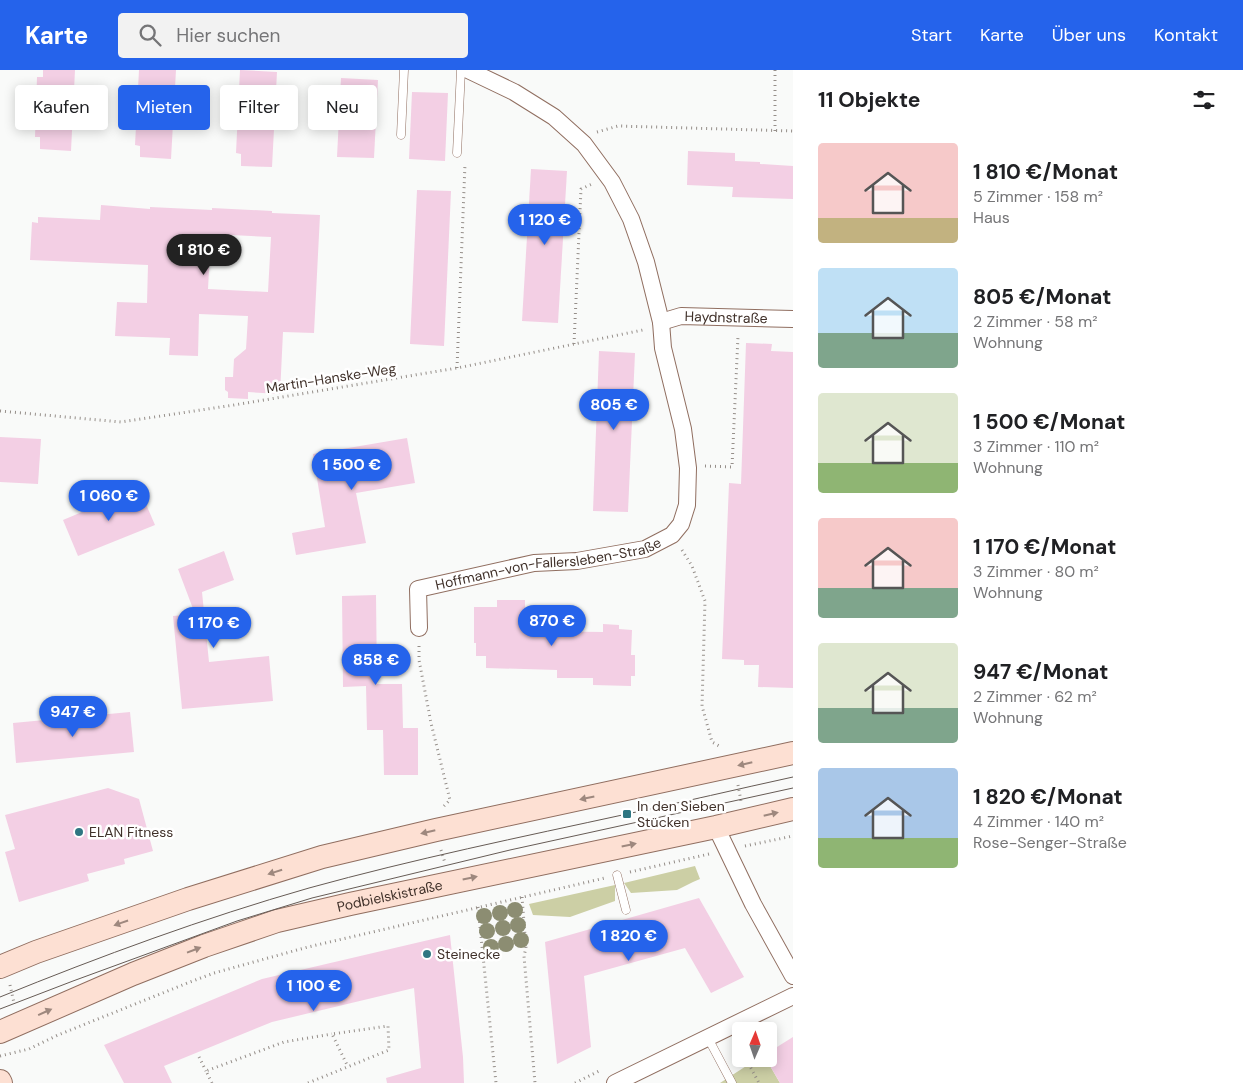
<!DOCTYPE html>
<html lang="de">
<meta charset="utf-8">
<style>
:root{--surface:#fff;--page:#f2f2f2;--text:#202124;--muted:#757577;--accent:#2563eb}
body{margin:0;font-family:"DM Sans",sans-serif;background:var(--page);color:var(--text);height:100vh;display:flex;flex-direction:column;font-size:19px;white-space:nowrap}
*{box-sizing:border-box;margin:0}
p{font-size:16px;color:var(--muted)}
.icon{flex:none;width:28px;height:28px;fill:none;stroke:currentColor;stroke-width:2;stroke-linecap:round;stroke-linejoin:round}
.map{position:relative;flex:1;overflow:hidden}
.details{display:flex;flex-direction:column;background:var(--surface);width:450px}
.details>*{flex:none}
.top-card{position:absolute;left:15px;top:15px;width:475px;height:45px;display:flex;gap:10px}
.needle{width:32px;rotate:2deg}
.fabs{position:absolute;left:732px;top:952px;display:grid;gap:10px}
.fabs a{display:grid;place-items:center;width:45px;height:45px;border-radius:5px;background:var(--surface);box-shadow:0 2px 12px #0003;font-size:25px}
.price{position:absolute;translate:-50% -42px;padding:0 11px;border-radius:18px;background:var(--accent);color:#fff;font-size:16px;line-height:32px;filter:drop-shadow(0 1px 2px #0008)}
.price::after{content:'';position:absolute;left:50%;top:30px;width:15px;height:11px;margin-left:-8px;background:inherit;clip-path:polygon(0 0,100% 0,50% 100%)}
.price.active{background:#222;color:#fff}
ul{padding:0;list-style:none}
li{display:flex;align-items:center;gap:15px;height:125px;padding:0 25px}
li span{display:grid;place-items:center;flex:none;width:140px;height:100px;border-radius:5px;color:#555}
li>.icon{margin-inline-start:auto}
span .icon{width:60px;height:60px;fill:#fffc;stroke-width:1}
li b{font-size:21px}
h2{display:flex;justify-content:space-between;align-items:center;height:60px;padding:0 25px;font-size:21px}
.pill{padding:0 18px;border-radius:5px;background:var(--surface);box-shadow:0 2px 12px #0003;font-size:18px;line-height:45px}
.pill.active{background:var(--accent);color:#fff}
header{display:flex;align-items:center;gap:30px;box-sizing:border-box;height:70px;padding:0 25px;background:var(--accent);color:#fff}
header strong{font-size:24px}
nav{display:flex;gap:28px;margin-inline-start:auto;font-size:18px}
.search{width:350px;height:45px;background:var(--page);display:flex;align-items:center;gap:12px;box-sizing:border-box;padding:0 18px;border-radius:5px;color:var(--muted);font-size:19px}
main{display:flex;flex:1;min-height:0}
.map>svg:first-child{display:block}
.green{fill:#cccfa5}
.building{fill:#f3cfe4;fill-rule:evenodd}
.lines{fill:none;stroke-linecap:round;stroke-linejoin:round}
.lane-casing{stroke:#906e60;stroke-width:9}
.street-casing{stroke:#906e60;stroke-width:18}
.secondary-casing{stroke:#906e60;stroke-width:24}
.path{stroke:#958e89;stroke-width:3;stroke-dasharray:1 4;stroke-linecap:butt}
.lane{stroke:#fff;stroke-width:8}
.street{stroke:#fff;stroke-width:16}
.secondary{stroke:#fde0d3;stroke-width:22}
.tram{stroke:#665b55;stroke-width:1}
.tree{fill:#8c8d72}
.oneway{fill:#9e887e}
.poi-dot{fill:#2f7682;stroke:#fff;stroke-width:2}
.labels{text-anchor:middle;stroke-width:5;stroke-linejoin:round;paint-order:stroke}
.street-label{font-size:14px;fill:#40312a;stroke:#fff}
.poi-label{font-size:14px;fill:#40312a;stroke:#fff;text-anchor:start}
</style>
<header>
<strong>Karte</strong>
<div class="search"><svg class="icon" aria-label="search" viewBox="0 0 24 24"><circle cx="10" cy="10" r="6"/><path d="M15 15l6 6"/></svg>Hier suchen</div>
<nav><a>Start</a><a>Karte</a><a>Über uns</a><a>Kontakt</a></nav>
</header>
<main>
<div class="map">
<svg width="793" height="1013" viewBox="0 0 793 1013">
<rect width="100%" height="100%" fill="#f9faf9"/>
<g class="green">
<polygon points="695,796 700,809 693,812 677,820 631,823 624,813"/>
<polygon points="615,815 615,831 570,847 533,845 529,834"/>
<polygon points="757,989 766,989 780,1013 720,1013"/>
</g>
<g class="building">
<polygon points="43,0 75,0 71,81 40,79 40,67 35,67 37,7 43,7"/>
<polygon points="139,0 176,0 171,89 140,87 140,76 135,75"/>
<polygon points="240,0 277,2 272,97 241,96 241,84 236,83"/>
<polygon points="341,8 378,10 374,88 337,87"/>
<polygon points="412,22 448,23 445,91 409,89"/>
<polygon points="688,81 735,83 735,91 760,92 760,94 793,96 793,129 732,127 733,117 687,115"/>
<polygon points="531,99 567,101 558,253 522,251"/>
<polygon points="417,120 451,121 444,276 410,274"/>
<path d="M101 135 150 139V137L212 140V138L272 141V143L320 145 314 263 283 262 280 324 248 322V329L228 328V322L225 320V307H233L234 289 246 279 248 246 199 244 198 286 169 285 170 268 115 266 117 232 147 233 148 195 30 190 32 152 38 153V147L100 150ZM211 164 271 167 268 222 208 219Z"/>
<polygon points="746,273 772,274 771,281 793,282 793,618 758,617 759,595 744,595 744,590 722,589 729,413 741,414"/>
<polygon points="599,281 635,283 628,442 593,441"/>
<polygon points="0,367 41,369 38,414 0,412"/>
<polygon points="407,368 415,413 356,423 366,473 296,485 292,463 325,457 313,384"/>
<polygon points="139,418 155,455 78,486 63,450"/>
<polygon points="224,481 234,510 202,522 209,592 269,586 273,631 182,639 173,546 195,544 178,499"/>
<polygon points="376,525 377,614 402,614 403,658 418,658 418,705 384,705 383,660 367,660 366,616 343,617 342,526"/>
<polygon points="497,530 525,530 525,541 531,541 530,561 603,562 603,554 619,555 619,559 632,560 631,585 635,585 635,606 631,606 631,616 593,615 593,608 557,608 557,600 486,598 486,586 476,586 476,573 474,573 474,537 497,537"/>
<polygon points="130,642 134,682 16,693 13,653"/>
<polygon points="108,718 139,729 153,781 124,789 125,794 87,804 89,811 19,832 5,782 15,779 5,745"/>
<polygon points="699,828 744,907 711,923 685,878 584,906 591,977 557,994 545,872"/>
<polygon points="450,865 463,987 464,1013 387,1013 386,1008 421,998 414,918 272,952 164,996 172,1013 124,1013 104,975 262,909"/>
<polygon points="793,967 793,1013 780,1013 769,994 769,982"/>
</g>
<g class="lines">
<g class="lane-casing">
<g id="lane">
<polyline points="401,65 404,0"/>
<polyline points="457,83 461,0"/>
<polyline points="617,805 626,840"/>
<polyline points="708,968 732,1013"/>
</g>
</g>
<g class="street-casing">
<g id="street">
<path id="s1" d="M661 252 681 246 793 249"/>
<path id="s2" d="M419 558 418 519 534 493 577 491 645 479 672 465 681 454 687 435 688 398 683 359 663 278 661 252 646 192 631 149 612 112 584 74 554 47 514 22 468 0"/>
<polyline points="716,757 753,834 793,906"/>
<polyline points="615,1013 793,926"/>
</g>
</g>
<g class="secondary-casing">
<g id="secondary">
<polyline points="0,897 36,882 188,829 322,787 436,760 793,683"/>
<path id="s3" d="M0 962 133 904 204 876 277 851 350 834 716 757 793 739"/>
<polyline points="0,1011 1,1013"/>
</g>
</g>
<g class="path">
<polyline points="775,61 775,0"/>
<polyline points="597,62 618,56 793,61"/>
<polyline points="574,274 581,119 592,114"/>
<polyline points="457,298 465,94"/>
<polyline points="0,341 121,352 234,335 457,298 643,260"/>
<polyline points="705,396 732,397 738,266"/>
<polyline points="682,480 692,496 705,531 702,636 712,672 721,677"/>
<polyline points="419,576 419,590 431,653 450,730 444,736"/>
<polyline points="738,715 741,731"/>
<polyline points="745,776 793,766"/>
<polyline points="441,780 445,793"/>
<polyline points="630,802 709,784"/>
<polyline points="522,827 526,878 524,886 535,1013"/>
<polyline points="478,837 496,1013"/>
<polyline points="10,915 14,933"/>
<polyline points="737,971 741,979"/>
<polyline points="0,986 29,979 58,965 190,912 214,903 308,877 605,808"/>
<polyline points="199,987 206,1001"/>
<polyline points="746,989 759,1013"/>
<polyline points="212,1013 206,1001 284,972 332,964"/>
<polyline points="308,1013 389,980 388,956 332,964 348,997"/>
<polyline points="575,1013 601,1000"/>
</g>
<use href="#lane" class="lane"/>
<use href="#street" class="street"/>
<use href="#secondary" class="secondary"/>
<g class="tram">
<path d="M0 927C101 886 204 848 309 818 414 789 521 767 627 744 683 732 738 719 793 707"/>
<polyline points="0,939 73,911 237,851 312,828 510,780 793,718"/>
</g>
</g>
<g class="tree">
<circle cx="515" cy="840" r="8"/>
<circle cx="500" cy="843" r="8"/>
<circle cx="484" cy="846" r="8"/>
<circle cx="518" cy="855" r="8"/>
<circle cx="503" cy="858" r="8"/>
<circle cx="487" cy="861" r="8"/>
<circle cx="521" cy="870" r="8"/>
<circle cx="506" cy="874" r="8"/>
<circle cx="491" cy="877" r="8"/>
</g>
<defs><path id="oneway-solid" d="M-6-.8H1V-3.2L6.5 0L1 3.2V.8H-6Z" transform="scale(1.25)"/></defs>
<g class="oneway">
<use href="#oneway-solid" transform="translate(745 694) rotate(167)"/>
<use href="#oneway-solid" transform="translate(587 728) rotate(168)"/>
<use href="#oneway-solid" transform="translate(771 744) rotate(-13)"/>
<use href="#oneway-solid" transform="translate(428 762) rotate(167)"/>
<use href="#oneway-solid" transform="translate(629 775) rotate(-12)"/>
<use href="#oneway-solid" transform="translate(275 802) rotate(162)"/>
<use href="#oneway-solid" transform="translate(470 808) rotate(-12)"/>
<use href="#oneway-solid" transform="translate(121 853) rotate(161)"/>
<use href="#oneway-solid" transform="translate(194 880) rotate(-21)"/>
<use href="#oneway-solid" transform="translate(45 942) rotate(-24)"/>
</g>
<g class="poi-dot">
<rect x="622" y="739" width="10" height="10" rx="2.5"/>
<circle cx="79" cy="762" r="5"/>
<circle cx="427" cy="884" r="5"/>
</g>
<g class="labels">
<g class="street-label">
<text dy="5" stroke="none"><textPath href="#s1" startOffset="66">Haydnstraße</textPath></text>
<text transform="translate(331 308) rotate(-9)" y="5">Martin-Hanske-Weg</text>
<text dy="5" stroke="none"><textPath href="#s2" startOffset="172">Hoffmann-von-Fallersleben-Straße</textPath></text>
<text dy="5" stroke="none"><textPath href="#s3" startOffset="414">Podbielskistraße</textPath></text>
</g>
<g class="poi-label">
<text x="637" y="741">In den Sieben<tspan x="637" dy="16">Stücken</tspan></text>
<text x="89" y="767">ELAN Fitness</text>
<text x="437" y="889">Steinecke</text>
</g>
</g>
</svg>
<div class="fabs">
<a><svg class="needle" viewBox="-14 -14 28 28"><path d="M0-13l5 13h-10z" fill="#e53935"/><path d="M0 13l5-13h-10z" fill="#757577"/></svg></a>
</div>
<b class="price" style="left:545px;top:176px">1 120 €</b>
<b class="price active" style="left:204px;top:206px">1 810 €</b>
<b class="price" style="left:614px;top:361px">805 €</b>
<b class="price" style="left:352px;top:421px">1 500 €</b>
<b class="price" style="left:109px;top:452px">1 060 €</b>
<b class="price" style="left:552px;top:577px">870 €</b>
<b class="price" style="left:214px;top:579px">1 170 €</b>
<b class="price" style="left:376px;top:616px">858 €</b>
<b class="price" style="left:73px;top:668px">947 €</b>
<b class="price" style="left:629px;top:892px">1 820 €</b>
<b class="price" style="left:314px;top:942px">1 100 €</b>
<div class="top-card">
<a class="pill">Kaufen</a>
<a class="pill active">Mieten</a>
<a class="pill">Filter</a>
<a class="pill">Neu</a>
</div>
</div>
<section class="details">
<h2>11 Objekte<svg class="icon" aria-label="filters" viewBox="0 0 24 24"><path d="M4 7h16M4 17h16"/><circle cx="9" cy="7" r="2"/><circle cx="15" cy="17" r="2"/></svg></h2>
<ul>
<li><span style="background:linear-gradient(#f6c9c9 75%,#c2b280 0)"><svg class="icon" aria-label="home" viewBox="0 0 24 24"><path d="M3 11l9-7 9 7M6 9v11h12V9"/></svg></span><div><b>1 810 €/Monat</b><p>5 Zimmer · 158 m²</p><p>Haus</p></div></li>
<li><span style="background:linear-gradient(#bfe0f5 65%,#7fa58c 0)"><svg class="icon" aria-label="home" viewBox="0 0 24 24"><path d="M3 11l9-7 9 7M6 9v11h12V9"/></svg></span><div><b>805 €/Monat</b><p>2 Zimmer · 58 m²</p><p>Wohnung</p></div></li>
<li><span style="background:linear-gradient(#dfe7d0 70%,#8fb573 0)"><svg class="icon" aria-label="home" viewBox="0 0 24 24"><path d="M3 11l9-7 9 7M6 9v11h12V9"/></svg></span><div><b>1 500 €/Monat</b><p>3 Zimmer · 110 m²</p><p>Wohnung</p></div></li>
<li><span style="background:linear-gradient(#f6c9c9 70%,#7fa58c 0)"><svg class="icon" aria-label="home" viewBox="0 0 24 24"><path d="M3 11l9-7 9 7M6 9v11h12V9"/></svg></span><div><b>1 170 €/Monat</b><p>3 Zimmer · 80 m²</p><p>Wohnung</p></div></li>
<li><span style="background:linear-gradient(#dfe7d0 65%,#7fa58c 0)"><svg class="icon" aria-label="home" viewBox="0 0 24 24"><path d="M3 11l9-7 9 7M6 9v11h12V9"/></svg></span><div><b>947 €/Monat</b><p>2 Zimmer · 62 m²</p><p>Wohnung</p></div></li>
<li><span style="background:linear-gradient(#a9c7e8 70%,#8fb573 0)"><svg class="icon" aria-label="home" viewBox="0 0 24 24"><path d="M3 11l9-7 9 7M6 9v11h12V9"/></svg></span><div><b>1 820 €/Monat</b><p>4 Zimmer · 140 m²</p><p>Rose-Senger-Straße</p></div></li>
</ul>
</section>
</main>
